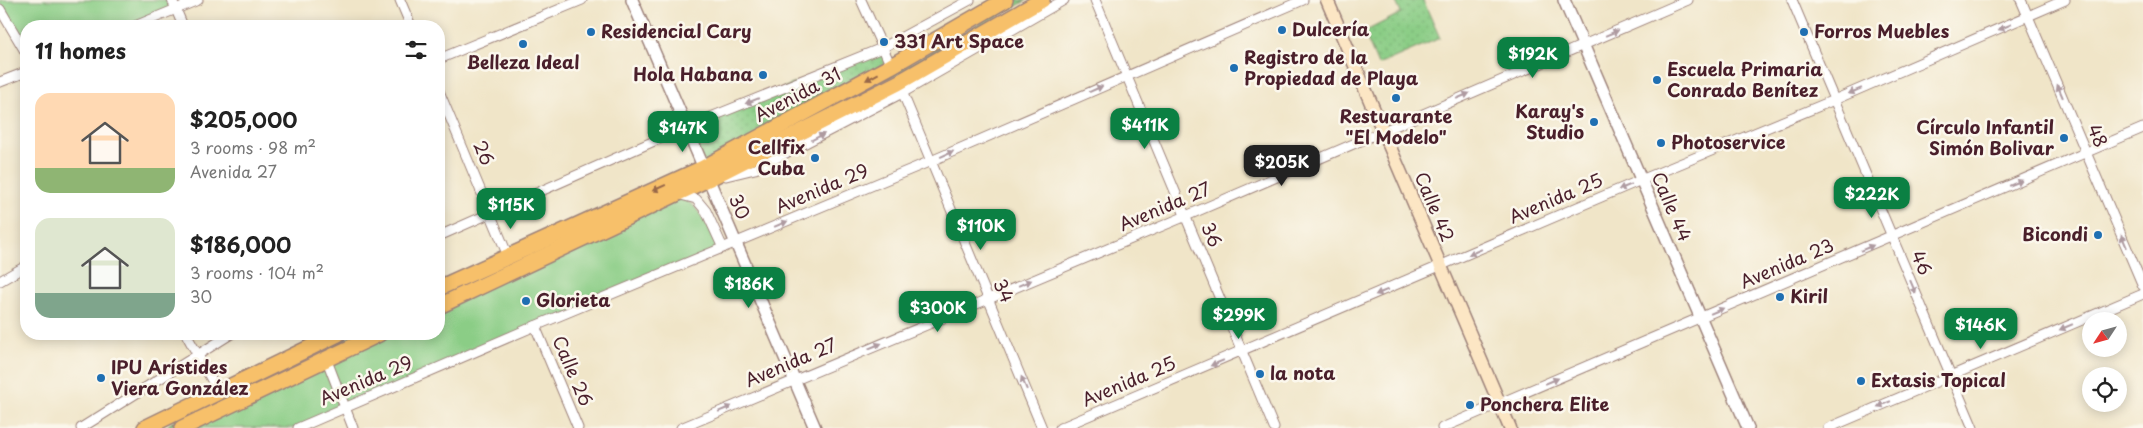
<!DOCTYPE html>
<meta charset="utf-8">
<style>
:root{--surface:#fff;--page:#f2f2f2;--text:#222;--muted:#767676;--accent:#0b8043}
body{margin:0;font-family:"Playpen Sans",sans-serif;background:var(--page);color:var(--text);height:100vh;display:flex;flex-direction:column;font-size:19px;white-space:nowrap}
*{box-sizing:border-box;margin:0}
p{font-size:16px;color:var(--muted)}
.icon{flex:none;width:28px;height:28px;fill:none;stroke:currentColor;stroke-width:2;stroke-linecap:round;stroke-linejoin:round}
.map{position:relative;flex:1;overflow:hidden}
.details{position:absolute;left:20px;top:20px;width:425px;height:320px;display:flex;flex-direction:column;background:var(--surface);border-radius:20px;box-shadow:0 2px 12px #0003}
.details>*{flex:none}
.needle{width:32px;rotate:234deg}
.buttons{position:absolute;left:2082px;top:312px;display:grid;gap:10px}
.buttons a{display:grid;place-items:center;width:45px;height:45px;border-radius:50%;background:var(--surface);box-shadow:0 2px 12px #0003;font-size:25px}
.price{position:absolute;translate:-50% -42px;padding:0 11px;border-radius:10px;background:var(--accent);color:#fff;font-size:16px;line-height:32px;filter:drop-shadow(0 1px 2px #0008)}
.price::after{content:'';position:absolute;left:50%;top:30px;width:15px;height:11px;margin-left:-8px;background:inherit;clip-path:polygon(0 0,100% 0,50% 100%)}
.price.selected{background:#222;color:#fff}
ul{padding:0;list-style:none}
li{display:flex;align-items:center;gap:15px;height:125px;padding:0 15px}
li span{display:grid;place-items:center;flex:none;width:140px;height:100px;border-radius:15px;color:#555}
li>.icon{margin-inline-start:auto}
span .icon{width:60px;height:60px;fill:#fffc;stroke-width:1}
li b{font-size:21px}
h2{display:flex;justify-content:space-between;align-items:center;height:60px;padding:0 15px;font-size:21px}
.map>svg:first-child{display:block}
.grass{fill:url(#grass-dots);stroke:#6a7658}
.park{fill:#8bcd86;stroke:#6a7658}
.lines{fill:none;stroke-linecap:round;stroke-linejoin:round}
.minor-casing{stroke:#9d827a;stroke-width:11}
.tertiary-casing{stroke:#9d827a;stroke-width:14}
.secondary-casing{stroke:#9d827a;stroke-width:15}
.primary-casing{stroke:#9d827a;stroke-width:18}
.minor{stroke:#fff;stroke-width:9}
.tertiary{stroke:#fff;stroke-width:11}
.secondary{stroke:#fce6c4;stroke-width:12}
.primary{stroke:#f7c06b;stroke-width:15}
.oneway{fill:#ae9aa0}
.oneway2{fill:#986748}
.poi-dot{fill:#1f6fb2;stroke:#fbf7ec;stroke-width:2}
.labels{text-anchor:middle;stroke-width:5;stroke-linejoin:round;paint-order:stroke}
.poi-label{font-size:18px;font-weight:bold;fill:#4a1f2b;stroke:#fbf7ec;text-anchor:start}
.street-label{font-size:18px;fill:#4a1f2b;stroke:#fbf7ec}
</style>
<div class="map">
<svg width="2143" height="428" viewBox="0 0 2143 428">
<defs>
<pattern id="grass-dots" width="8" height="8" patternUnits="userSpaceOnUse" patternTransform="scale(1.25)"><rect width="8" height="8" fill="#8bcd86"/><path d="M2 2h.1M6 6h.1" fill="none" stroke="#79b074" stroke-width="1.8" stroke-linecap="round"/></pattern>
</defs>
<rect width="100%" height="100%" fill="#fbf7ec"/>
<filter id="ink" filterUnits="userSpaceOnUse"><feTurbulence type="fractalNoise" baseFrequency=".02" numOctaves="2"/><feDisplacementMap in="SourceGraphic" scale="10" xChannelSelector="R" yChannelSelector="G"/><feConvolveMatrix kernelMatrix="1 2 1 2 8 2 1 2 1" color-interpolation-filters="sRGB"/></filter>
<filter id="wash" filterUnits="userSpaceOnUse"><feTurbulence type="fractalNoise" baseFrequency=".0096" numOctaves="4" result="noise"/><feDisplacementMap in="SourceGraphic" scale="20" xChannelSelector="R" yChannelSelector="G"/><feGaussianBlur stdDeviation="1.12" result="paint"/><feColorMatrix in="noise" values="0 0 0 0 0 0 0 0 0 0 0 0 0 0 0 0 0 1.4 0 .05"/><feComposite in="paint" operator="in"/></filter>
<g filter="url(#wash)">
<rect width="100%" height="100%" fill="#f0e5c8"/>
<g class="grass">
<polygon points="1018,0 1027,0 895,76 712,171 894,73"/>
<polygon points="1395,0 1423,0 1440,38 1378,65 1364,32 1401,13"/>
<polygon points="880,49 891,66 703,168 686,127"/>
<polygon points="356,334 364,334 167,428 170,423 175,420"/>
</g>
<g class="park">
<polygon points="0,0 172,0 176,9 135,26 26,26 26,53 0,9"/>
<polygon points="677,194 695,207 723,248 298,428 182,428 379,334 439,334 439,306"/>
</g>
</g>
<g filter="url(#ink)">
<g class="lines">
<g class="minor-casing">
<g id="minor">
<polyline points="172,0 183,26"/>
<polyline points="400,0 411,26"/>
<polyline points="861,0 891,66"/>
<polyline points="1095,0 1274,428"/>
<polyline points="1792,0 1973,428"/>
<polyline points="2021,0 2143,286"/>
<polyline points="0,9 26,53"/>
<polyline points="135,26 198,0"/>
<polyline points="439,59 582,0"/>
<polyline points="0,82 26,72"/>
<polyline points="901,89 1042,428"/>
<polyline points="439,91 508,256"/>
<polyline points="726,176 755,169 902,93 1064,0"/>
<polyline points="677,194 696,199 706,211 723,248"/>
<polyline points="439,236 686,127 882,48 970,0"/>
<polyline points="0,281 26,266"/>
<polyline points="535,326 578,428"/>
<polyline points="186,334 218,391"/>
<polyline points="326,358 353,428"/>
<polyline points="81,428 231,334"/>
<polyline points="298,428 535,326 931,161 1303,0"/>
<polyline points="681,428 1186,216 1688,0"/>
<polyline points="1060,428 1641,180 1834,100 2065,0"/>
<polyline points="1442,428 2143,128"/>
<polyline points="1828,428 2143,294"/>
</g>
</g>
<g class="tertiary-casing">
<g id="tertiary">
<polyline points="632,0 815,428"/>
<polyline points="1564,0 1748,428"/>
</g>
</g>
<g class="secondary-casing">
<polyline id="secondary" points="1327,0 1510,428"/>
</g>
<g class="primary-casing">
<g id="primary">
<polyline points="439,288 703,168 891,66 1005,0"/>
<polyline points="439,306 708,179 898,83 1042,0"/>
<polyline points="145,428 338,334"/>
<polyline points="182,428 379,334"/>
</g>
</g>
<use href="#minor" class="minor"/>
<use href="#tertiary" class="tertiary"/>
<use href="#secondary" class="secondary"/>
<use href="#primary" class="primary"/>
</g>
<defs><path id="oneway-solid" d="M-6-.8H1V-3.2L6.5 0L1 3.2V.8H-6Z" transform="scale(1.25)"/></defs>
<g class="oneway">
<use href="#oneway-solid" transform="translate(2005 27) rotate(157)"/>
<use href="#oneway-solid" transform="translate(1612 33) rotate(-23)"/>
<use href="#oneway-solid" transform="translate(1096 89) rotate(-24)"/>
<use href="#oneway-solid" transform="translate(1855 91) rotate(157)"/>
<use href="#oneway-solid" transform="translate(2060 91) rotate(-113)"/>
<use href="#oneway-solid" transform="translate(1463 96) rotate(-23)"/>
<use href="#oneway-solid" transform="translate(752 101) rotate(158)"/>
<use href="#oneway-solid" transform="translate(818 137) rotate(-27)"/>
<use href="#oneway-solid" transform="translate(947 154) rotate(-24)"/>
<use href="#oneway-solid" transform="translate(2016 183) rotate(-23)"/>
<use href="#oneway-solid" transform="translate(1625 187) rotate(157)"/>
<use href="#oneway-solid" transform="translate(781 224) rotate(-23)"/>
<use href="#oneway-solid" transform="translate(2124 241) rotate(-113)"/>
<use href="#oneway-solid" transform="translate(1867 248) rotate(-23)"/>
<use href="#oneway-solid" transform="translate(1475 252) rotate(157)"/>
<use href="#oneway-solid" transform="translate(1025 283) rotate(-23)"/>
<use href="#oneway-solid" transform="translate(1913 287) rotate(67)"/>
<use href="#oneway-solid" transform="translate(1382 292) rotate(157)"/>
<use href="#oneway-solid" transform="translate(1717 311) rotate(-23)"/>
<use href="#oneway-solid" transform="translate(2066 327) rotate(157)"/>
<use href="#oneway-solid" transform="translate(875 346) rotate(-22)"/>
<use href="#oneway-solid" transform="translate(1217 363) rotate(157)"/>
<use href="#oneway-solid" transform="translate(1552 381) rotate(-23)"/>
<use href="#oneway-solid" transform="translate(1024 383) rotate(-113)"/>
<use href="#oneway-solid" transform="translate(1884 404) rotate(157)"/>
<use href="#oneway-solid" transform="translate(725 409) rotate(-23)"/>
</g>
<g class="oneway2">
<use href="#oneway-solid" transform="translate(872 77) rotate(152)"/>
<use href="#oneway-solid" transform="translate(659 188) rotate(156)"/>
</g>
</g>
<g class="poi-dot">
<circle cx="1282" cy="30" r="5"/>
<circle cx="591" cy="32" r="5"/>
<circle cx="1804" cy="32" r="5"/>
<circle cx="884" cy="42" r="5"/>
<circle cx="523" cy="44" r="5"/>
<circle cx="1234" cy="68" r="5"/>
<circle cx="763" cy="75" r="5"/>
<circle cx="1657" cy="80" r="5"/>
<circle cx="1396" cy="98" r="5"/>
<circle cx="1594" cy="122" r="5"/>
<circle cx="2064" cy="138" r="5"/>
<circle cx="1661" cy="143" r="5"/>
<circle cx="815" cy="158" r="5"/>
<circle cx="2098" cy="235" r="5"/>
<circle cx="1780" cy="297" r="5"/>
<circle cx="526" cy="301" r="5"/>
<circle cx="1260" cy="374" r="5"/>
<circle cx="101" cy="378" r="5"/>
<circle cx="1861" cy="381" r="5"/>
<circle cx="1470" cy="405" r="5"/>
</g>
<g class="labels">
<g class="poi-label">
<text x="1292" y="36">Dulcería</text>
<text x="601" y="38">Residencial Cary</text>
<text x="1814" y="38">Forros Muebles</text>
<text x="894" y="48">331 Art Space</text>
<text x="1244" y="64">Registro de la<tspan x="1244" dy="21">Propiedad de Playa</tspan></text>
<text x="523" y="69" text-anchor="middle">Belleza Ideal</text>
<text x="1667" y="76">Escuela Primaria<tspan x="1667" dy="21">Conrado Benítez</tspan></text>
<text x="753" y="81" text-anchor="end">Hola Habana</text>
<text x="1584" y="118" text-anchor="end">Karay's<tspan x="1584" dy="21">Studio</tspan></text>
<text x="1396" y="123" text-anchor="middle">Restuarante<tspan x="1396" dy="21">"El Modelo"</tspan></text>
<text x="2054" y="134" text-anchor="end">Círculo Infantil<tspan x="2054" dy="21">Simón Bolivar</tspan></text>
<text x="1671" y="149">Photoservice</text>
<text x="805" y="154" text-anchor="end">Cellfix<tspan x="805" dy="21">Cuba</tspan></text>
<text x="2088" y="241" text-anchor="end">Bicondi</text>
<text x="1790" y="303">Kiril</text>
<text x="536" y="307">Glorieta</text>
<text x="111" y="374">IPU Arístides<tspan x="111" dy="21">Viera González</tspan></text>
<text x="1270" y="380">la nota</text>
<text x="1871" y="387">Extasis Topical</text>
<text x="1480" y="411">Ponchera Elite</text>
</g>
<g class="street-label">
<text transform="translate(798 95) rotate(-28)" y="6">Avenida 31</text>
<text transform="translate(2097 136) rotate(67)" y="6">48</text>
<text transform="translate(483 153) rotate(67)" y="6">26</text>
<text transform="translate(822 189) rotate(-23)" y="6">Avenida 29</text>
<text transform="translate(1556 199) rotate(-23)" y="6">Avenida 25</text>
<text transform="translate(739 207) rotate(67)" y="6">30</text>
<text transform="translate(1165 207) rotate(-23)" y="6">Avenida 27</text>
<text transform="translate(1434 207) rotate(67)" y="6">Calle 42</text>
<text transform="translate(1671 207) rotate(67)" y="6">Calle 44</text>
<text transform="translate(1211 235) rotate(67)" y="6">36</text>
<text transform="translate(1921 263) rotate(67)" y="6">46</text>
<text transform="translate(1787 264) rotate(-23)" y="6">Avenida 23</text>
<text transform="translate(1003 291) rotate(67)" y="6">34</text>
<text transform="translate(791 363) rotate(-23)" y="6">Avenida 27</text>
<text transform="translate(572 371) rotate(67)" y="6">Calle 26</text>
<text transform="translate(366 381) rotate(-23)" y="6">Avenida 29</text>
<text transform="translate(1129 382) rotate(-23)" y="6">Avenida 25</text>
</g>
</g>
</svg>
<div class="buttons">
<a><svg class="needle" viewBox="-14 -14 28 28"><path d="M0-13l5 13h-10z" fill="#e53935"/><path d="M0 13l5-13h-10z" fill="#767676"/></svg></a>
<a><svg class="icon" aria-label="locate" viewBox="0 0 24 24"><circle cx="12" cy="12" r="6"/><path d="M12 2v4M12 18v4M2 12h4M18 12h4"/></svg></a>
</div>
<b class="price" style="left:1533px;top:79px">$192K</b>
<b class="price" style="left:1145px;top:150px">$411K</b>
<b class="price" style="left:683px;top:153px">$147K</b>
<b class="price selected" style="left:1282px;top:187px">$205K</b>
<b class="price" style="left:1872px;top:219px">$222K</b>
<b class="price" style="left:511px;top:230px">$115K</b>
<b class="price" style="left:981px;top:251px">$110K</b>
<b class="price" style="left:749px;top:309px">$186K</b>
<b class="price" style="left:938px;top:333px">$300K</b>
<b class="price" style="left:1239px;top:340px">$299K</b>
<b class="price" style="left:1981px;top:350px">$146K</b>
<section class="details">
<h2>11 homes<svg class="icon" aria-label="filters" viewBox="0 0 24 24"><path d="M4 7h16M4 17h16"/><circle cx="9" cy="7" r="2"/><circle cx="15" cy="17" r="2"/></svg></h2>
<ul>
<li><span style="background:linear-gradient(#ffd9b3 75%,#8fb573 0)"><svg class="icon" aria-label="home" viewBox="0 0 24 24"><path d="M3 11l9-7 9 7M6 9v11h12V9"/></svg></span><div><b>$205,000</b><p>3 rooms · 98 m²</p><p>Avenida 27</p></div></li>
<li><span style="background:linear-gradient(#dfe7d0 75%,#7fa58c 0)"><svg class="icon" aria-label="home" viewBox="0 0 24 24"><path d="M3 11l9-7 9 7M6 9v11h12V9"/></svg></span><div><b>$186,000</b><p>3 rooms · 104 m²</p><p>30</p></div></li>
</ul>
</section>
</div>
